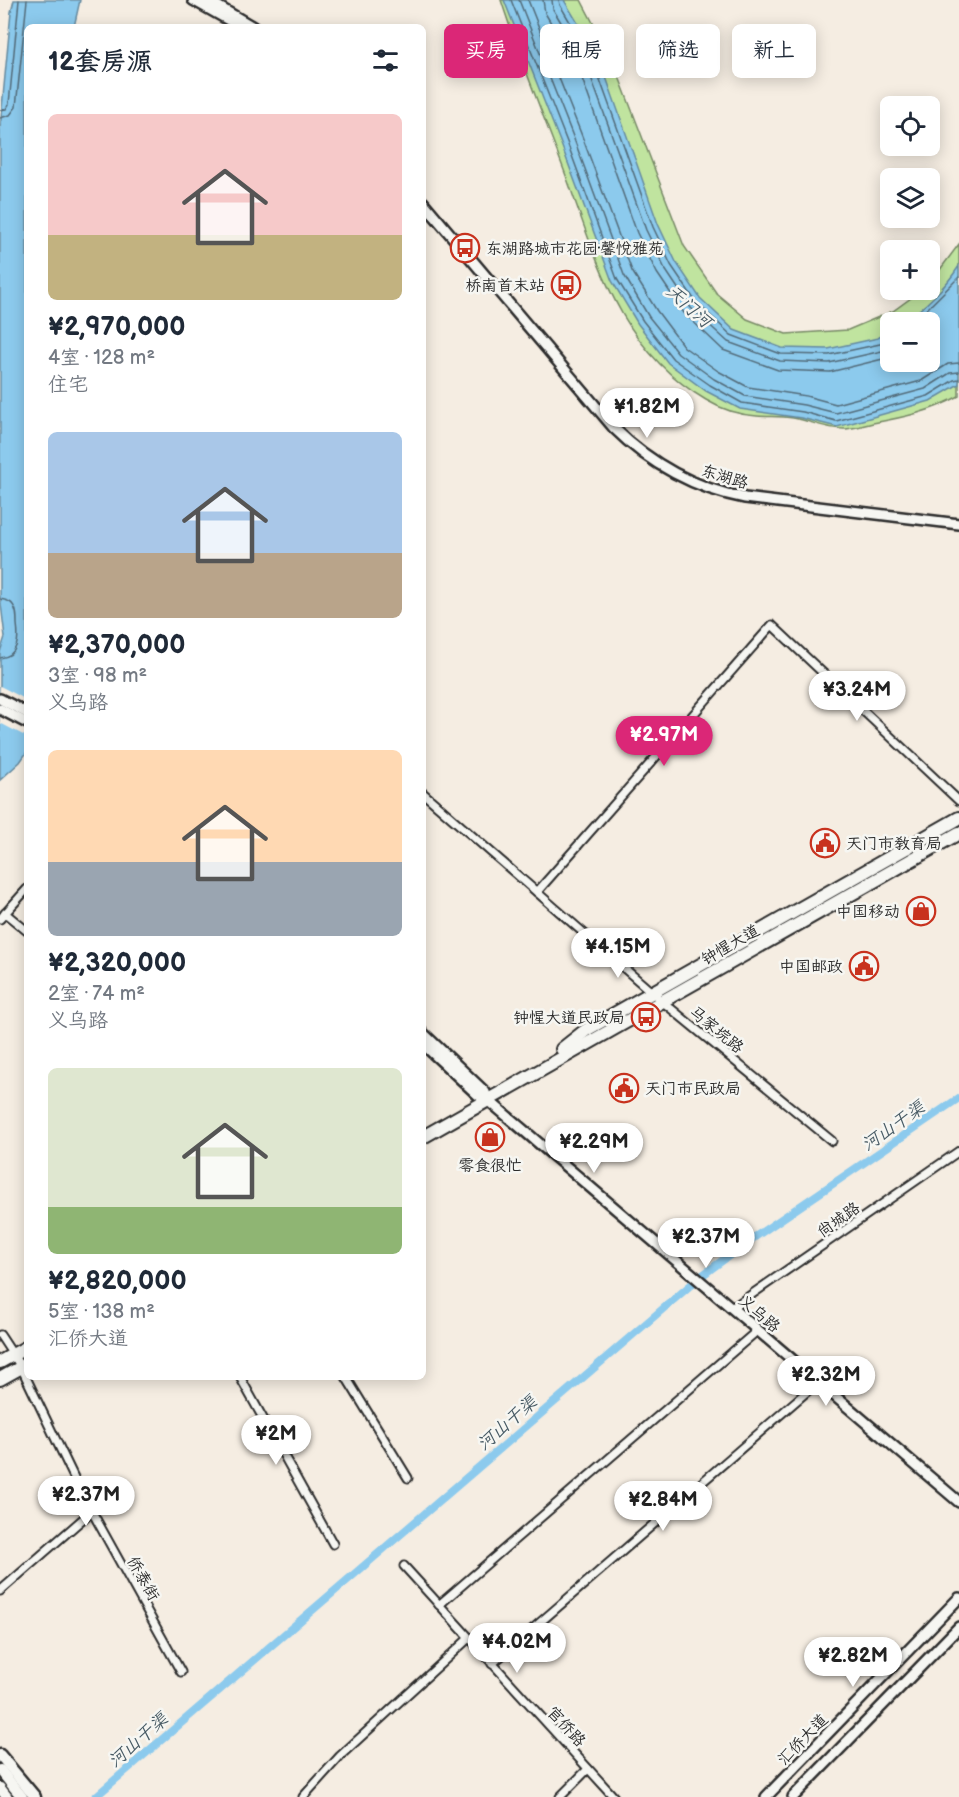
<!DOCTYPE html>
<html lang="zh">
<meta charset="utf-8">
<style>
:root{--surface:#fff;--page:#f6f6f7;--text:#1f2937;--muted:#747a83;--accent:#db2777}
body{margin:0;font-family:"Balsamiq Sans","LXGW WenKai TC",sans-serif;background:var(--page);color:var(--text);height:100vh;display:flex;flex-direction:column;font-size:22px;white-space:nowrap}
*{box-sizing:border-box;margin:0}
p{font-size:20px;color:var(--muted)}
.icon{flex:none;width:33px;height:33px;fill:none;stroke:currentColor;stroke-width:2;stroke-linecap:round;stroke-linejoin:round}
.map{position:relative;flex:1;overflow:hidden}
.sheet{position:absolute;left:24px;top:24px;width:402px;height:1356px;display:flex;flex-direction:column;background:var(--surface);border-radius:9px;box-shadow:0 3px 15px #0003}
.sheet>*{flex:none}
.hud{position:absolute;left:444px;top:24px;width:424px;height:54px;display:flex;gap:12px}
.buttons{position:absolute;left:880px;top:96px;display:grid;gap:12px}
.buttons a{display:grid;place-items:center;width:60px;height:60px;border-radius:9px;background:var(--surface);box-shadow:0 3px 15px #0003;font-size:30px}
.price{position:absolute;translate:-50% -51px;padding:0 14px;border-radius:21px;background:#fff;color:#222;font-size:20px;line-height:39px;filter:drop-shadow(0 2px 3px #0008)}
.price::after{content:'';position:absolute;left:50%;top:36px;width:18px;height:14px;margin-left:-9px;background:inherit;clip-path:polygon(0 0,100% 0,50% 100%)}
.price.on{background:var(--accent);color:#fff}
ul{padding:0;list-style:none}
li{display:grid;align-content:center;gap:12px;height:318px;padding:0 24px}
li span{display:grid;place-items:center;height:186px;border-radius:9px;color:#555}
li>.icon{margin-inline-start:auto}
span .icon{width:108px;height:108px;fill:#fffc;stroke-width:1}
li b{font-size:26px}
h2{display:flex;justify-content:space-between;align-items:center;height:72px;padding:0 24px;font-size:26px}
.tag{padding:0 21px;border-radius:9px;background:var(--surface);box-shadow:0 3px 15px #0003;font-size:21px;line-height:54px}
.tag.on{background:var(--accent);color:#fff}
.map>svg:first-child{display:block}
.park{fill:#c0e49f;stroke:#768865;stroke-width:1.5;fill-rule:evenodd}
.water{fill:#8ccaed;stroke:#658a9f;stroke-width:1.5}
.pier{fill:#f5ede2}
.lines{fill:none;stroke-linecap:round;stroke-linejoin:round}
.shore{stroke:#526b79;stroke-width:1.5}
.canal{stroke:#8ccaed;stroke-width:8}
.street-casing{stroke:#2b2b2b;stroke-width:11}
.secondary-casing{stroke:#2b2b2b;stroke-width:14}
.primary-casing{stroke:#2b2b2b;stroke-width:15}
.highway-casing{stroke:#2b2b2b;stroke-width:16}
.street{stroke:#f6f6f2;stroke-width:7}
.secondary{stroke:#f6f6f2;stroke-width:9}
.primary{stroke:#f6f6f2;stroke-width:10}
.highway{stroke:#f6f6f2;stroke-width:12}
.labels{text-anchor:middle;stroke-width:5;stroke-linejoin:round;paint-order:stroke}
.poi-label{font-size:16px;fill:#2b2b2b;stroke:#f6f6f2;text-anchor:end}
.street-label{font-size:16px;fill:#2b2b2b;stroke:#f6f6f2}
.water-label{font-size:18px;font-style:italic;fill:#485b65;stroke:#f6f6f2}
</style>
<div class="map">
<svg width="959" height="1797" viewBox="0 0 959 1797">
<rect width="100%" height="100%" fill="#f5ede2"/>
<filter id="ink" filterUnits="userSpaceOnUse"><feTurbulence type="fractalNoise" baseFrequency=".0167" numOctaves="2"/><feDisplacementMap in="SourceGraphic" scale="12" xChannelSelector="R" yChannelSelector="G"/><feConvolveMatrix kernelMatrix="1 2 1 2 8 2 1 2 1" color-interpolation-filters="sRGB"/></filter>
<g filter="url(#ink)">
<path class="park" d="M501 0H581L613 61 684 246 717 294 747 319 786 334 848 330 893 311 922 290H930V283L959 244V396C930 412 905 417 873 423 864 425 855 428 846 429 828 430 811 421 793 418 781 416 769 417 757 416 740 415 721 409 706 400 613 345 595 250 559 157 539 105 518 53 501 0ZM891 322H930V362H891Z"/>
<g class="water">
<polygon points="14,0 80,0 74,27 27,27 27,752 20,762 0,780 0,652 5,637 0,596 0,129 11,12"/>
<path d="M504 0H564L600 60 658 224 676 262 700 298 734 330 782 348 828 349 878 338 891 330V362H930V322H903C923 309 946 287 959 266V384L930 401 837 427 801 418 740 409 706 391 668 363 638 324 612 281 561 144Z"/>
</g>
<polygon class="pier" points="0,686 27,700 27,737 0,723"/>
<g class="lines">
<g class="shore">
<polyline points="511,0 567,142 617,279 643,321 673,359 710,385 742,403 803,412 836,421 928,396 954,380 959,379"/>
<polyline points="519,0 574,139 624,275 649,317 678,353 714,379 745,396 804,405 836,413 925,389 950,373 959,372"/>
<polyline points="528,0 582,136 632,271 657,311 684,347 718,371 748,387 806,396 836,404 921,381 948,364 959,363"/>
<polyline points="543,0 545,13 579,70 637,233 657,273 684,313 723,350 778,370 830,372 891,357"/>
<polyline points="552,0 553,9 587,66 646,230 665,269 691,308 728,342 780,361 829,363 882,351 891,346"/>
<polyline points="559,0 560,5 594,63 653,227 671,265 696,302 731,335 781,354 829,355 880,344 891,337"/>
<polyline points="0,110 6,109 9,104 19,0"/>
<polyline points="0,118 10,115 16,107 27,0"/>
<polyline points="914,322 959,277"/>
<path d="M0 599C5 600 10 600 13 605 17 610 17 617 17 624 19 638 19 656 0 658"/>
</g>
<polyline class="canal" points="95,1797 700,1277 749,1241 959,1098"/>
<g class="street-casing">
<g id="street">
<polyline points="423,793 663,1002 832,1141"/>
<polyline points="537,892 772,625 959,801"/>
<polyline points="5,913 27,931"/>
<polyline points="0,919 27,889"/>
<polyline points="732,1308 959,1151"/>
<polyline points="0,1335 21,1367 80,1490 181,1672"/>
<polyline points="240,1377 333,1544"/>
<polyline points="346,1377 408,1478"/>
<polyline points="404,1566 614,1797"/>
<polyline points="0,1591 92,1511"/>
<polyline points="439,1605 758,1330"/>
<polyline points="492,1664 818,1382"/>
<polyline points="303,1797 340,1756 469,1638"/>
<polyline points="560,1797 588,1769"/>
</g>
</g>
<g class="secondary-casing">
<g id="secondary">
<polyline points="193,0 241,27"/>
<polyline points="207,0 253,27"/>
<path d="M423 202 614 428C650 464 696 489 745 498L959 524"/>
<polyline points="0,699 27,713"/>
<polyline points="0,709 27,723"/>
<polyline points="423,1033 485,1092 487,1099"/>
<polyline points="423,1044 478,1095 487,1099 959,1502"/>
<polyline points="766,1797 959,1598"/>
<polyline points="793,1797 959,1627"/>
</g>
</g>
<g class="primary-casing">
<g id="primary">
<polyline points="0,1755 35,1797"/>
<polyline points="0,1770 22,1797"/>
<polyline points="0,1788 7,1797"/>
</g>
</g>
<g class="highway-casing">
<g id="highway">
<polyline points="562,1049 586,1030 959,818"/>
<polyline points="423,1137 959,833"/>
<polyline points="0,1362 27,1347"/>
<polyline points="0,1379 27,1364"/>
</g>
</g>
<use href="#street" class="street"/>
<use href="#secondary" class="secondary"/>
<use href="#primary" class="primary"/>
<use href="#highway" class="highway"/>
</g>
</g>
<defs>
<g id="bus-ring" transform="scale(1.5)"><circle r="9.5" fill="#f6f6f2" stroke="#c8321e" stroke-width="1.5"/><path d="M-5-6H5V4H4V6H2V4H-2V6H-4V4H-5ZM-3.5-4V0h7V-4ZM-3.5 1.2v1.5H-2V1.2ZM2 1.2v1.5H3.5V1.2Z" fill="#c8321e"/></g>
<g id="civic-ring" transform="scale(1.5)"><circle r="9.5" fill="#f6f6f2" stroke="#c8321e" stroke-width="1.5"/><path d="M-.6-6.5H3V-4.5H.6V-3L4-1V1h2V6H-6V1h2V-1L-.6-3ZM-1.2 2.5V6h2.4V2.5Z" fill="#c8321e"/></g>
<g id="shop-ring" transform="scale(1.5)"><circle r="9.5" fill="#f6f6f2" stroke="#c8321e" stroke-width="1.5"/><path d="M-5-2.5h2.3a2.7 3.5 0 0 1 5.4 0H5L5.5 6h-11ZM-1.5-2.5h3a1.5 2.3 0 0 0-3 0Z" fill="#c8321e"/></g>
</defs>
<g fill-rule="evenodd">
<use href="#bus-ring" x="465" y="248"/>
<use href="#bus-ring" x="566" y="285"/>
<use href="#civic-ring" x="825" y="843"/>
<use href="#shop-ring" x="921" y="911"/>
<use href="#civic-ring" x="864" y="966"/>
<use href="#bus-ring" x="646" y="1017"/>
<use href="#civic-ring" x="624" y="1088"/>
<use href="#shop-ring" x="490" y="1137"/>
</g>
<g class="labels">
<g class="poi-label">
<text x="486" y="254" text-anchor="start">东湖路城市花园·馨悦雅苑</text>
<text x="545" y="291">桥南首末站</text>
<text x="846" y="849" text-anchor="start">天门市教育局</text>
<text x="900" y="917">中国移动</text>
<text x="843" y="972">中国邮政</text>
<text x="625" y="1023">钟惺大道民政局</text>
<text x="645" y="1094" text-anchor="start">天门市民政局</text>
<text x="490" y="1171" text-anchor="middle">零食很忙</text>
</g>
<g class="street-label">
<text transform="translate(725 476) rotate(17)" y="6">东湖路</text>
<text transform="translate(730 944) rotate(-30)" y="6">钟惺大道</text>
<text transform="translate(717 1029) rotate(39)" y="6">马家垸路</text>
<text transform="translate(838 1219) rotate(-35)" y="6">尚城路</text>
<text transform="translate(760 1313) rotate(40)" y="6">义乌路</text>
<text transform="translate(144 1578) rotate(61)" y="6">侨泰街</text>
<text transform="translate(567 1726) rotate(47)" y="6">官侨路</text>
<text transform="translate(802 1739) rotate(-46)" y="6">汇侨大道</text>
</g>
<g class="water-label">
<text transform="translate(689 306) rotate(42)" y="6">天门河</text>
<text transform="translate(893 1126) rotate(-35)" y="6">河山干渠</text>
<text transform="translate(507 1423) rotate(-41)" y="6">河山干渠</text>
<text transform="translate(138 1740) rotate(-41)" y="6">河山干渠</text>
</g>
</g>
</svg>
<div class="buttons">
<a><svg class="icon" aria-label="locate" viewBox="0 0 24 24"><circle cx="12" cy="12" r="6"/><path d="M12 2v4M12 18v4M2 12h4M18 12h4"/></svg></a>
<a><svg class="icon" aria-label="layers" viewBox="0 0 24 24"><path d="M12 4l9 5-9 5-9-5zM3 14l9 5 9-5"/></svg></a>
<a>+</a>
<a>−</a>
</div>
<b class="price" style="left:647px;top:439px">¥1.82M</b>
<b class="price" style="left:857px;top:722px">¥3.24M</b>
<b class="price on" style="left:664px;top:767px">¥2.97M</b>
<b class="price" style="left:618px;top:979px">¥4.15M</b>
<b class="price" style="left:594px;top:1174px">¥2.29M</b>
<b class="price" style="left:706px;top:1269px">¥2.37M</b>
<b class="price" style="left:826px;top:1407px">¥2.32M</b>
<b class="price" style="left:276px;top:1466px">¥2M</b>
<b class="price" style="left:86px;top:1527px">¥2.37M</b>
<b class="price" style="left:663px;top:1532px">¥2.84M</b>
<b class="price" style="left:517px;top:1674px">¥4.02M</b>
<b class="price" style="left:853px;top:1688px">¥2.82M</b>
<div class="hud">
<a class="tag on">买房</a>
<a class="tag">租房</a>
<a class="tag">筛选</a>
<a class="tag">新上</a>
</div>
<section class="sheet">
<h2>12套房源<svg class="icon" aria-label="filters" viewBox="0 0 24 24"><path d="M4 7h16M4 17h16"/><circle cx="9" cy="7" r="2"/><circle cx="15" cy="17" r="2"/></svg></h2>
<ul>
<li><span style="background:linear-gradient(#f6c9c9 65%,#c2b280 0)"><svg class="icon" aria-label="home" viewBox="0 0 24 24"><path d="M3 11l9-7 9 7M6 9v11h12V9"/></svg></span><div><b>¥2,970,000</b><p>4室 · 128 m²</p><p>住宅</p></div></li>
<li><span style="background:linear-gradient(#a9c7e8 65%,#b9a48a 0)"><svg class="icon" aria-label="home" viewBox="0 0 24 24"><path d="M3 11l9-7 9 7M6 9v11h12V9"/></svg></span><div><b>¥2,370,000</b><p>3室 · 98 m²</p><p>义乌路</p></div></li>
<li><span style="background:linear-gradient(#ffd9b3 60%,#9aa5b1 0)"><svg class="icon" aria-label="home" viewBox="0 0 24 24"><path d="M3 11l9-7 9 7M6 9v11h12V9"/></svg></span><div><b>¥2,320,000</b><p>2室 · 74 m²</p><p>义乌路</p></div></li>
<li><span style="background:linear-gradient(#dfe7d0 75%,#8fb573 0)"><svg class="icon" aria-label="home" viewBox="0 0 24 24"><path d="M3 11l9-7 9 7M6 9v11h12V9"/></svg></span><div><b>¥2,820,000</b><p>5室 · 138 m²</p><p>汇侨大道</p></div></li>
</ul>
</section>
</div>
